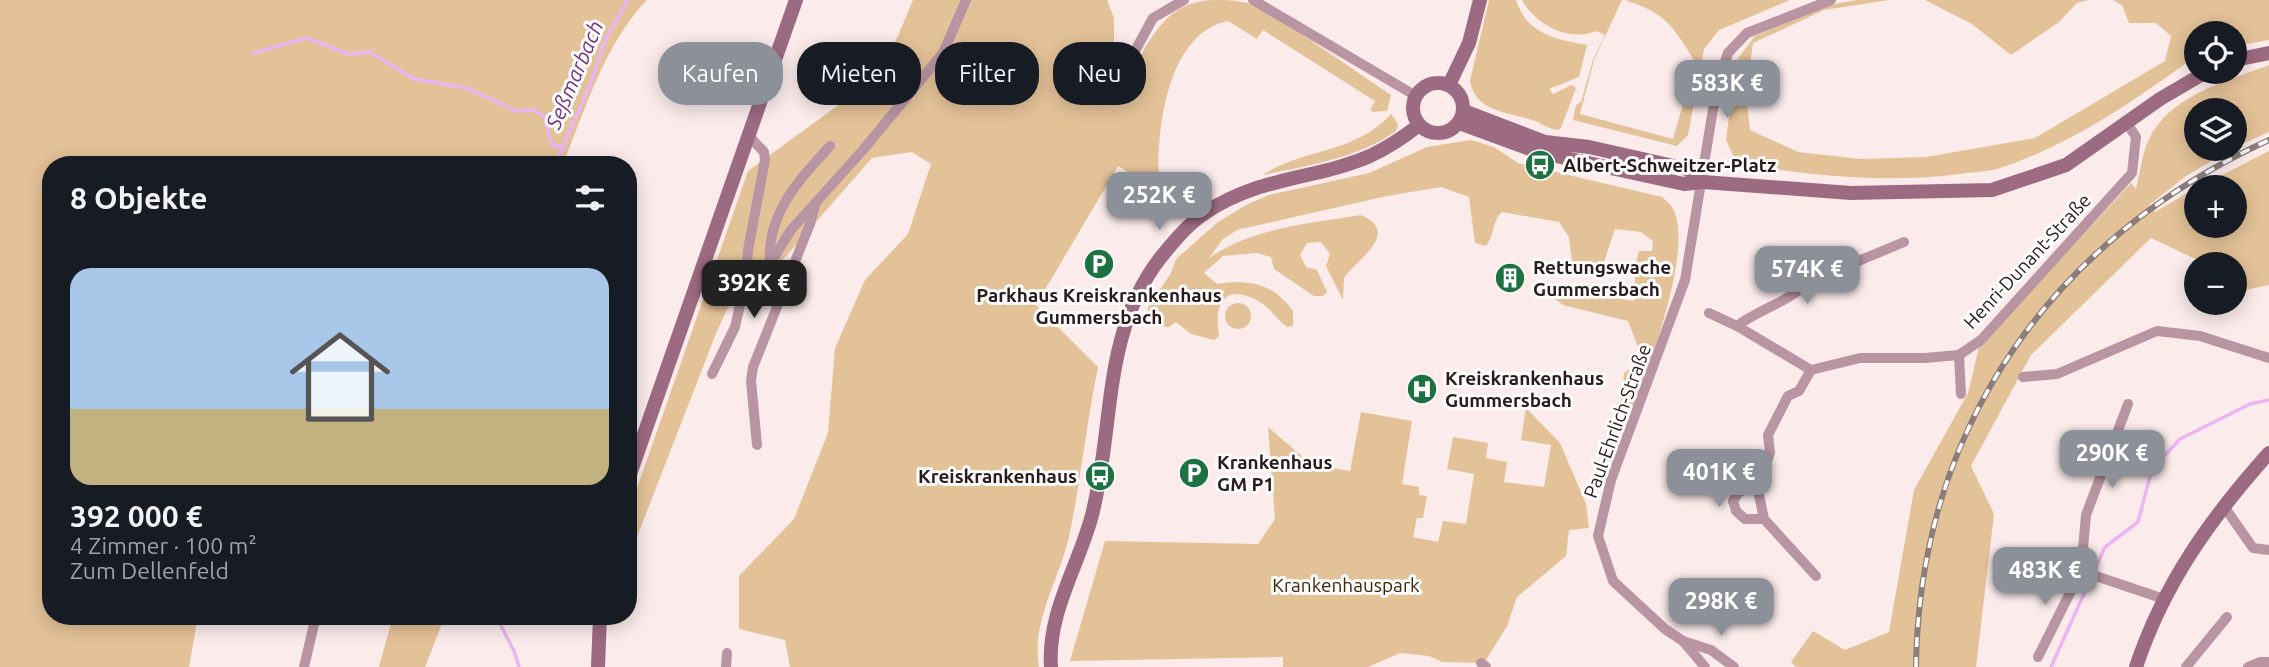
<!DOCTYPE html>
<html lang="de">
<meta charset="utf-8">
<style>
:root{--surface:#171b24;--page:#20242c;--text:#f1f3f6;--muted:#9ea1a6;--line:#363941;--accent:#8c9099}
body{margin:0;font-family:Ubuntu,sans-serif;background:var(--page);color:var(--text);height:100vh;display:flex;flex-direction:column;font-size:26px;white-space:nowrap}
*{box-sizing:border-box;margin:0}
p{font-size:23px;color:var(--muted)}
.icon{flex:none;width:38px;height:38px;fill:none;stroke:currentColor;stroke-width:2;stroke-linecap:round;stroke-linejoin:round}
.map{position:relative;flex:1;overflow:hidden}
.side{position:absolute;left:42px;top:156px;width:595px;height:469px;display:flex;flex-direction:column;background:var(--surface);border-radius:28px;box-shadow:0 4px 18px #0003}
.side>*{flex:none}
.top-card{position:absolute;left:658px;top:42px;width:665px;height:63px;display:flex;gap:14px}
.tools{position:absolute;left:2184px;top:21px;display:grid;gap:14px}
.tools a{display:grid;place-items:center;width:63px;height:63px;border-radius:50%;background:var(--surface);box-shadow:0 4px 18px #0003;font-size:35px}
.price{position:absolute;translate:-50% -60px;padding:0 16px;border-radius:14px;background:var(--accent);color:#fff;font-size:23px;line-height:46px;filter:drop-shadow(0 2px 4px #0008)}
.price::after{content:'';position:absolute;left:50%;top:42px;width:21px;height:16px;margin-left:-10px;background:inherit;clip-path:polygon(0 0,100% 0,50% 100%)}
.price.current{background:#222;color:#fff}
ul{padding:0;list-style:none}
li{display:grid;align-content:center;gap:14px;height:371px;padding:0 28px}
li+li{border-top:2px solid var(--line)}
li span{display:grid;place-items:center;height:217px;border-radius:21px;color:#555}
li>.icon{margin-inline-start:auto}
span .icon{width:126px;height:126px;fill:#fffc;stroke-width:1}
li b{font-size:30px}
h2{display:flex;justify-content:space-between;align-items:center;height:84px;padding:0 28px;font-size:30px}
.tag{padding:0 24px;border-radius:28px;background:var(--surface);box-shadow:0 4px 18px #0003;font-size:24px;line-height:63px}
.tag.current{background:var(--accent);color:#fff}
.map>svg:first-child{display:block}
.green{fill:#e4c298}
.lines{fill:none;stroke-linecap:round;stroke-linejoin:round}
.stream{stroke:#ecb4f2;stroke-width:3.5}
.street{stroke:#b995a4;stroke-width:10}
.secondary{stroke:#9c6a81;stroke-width:14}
.rail-casing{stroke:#8c7d7d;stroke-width:6}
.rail{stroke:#fcfcfc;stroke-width:3.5;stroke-dasharray:10;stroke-linecap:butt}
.labels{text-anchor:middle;stroke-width:6;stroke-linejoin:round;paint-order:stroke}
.poi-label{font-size:19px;font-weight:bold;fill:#2a1c1c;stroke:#fcfcfc;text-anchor:start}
.street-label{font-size:19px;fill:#2a1c1c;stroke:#fcfcfc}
.park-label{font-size:19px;fill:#3c2708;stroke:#fcfcfc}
.water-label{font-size:21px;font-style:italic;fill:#72317a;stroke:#fcfcfc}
</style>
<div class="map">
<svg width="2269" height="667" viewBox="0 0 2269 667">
<rect width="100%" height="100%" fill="#fbebeb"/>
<g class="green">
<path d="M0 0H647C605 43 585 110 563 164H51V616H198L189 667H0Z"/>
<path d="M913 0H1107L1114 18V67L1131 74C1151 37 1167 0 1215 0 1232 0 1246 1 1263 8L1391 95 1387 111 1373 112 1370 110 1375 101 1263 30 1257 39 1228 21C1167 33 1156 131 1159 181L1147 184 1118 166 1036 305 1098 367C1087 421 1081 477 1070 532 1061 578 1031 619 1039 667H790L785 640 739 629V576L794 519 828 433 835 348 865 280 908 234 931 164 912 152 872 158 778 265 748 266 717 331 628 560V514L748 171 866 85 897 38Z"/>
<path d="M1489 0H1516C1527 34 1555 39 1587 45L1579 77 1549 89 1553 94 1572 85 1576 88 1561 128 1558 130C1547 129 1541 122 1532 120 1508 112 1475 112 1470 81Z"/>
<path d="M1522 0H1622L1594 60 1580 114 1673 139 1695 62C1673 26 1666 13 1625 0H1790L1719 30 1704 49 1688 135 1677 146 1573 120 1576 105 1581 102 1593 60 1605 35 1597 31C1569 42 1537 26 1522 0Z"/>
<path d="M1857 0H1889L1824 10 1753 43 1746 94 1750 130 1798 152 1861 159 1926 157 2035 138 2165 61 2171 36 2156 23H2129L2122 5 2113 0H2269V40L2235 46V33H2196V56C2134 101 2071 145 1997 169 1985 172 1972 172 1960 174 1885 184 1811 175 1737 164L1726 140 1736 61 1755 36 1829 5Z"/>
<polygon points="1925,0 2088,0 2077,3 2059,22 2011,55 1972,24"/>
<path d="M2269 65V132L2235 147V110H2196V149H2232L2186 176 2149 205 2155 212 2196 188V226H2235V187H2198L2269 151V285L2235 292V264H2206L2151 238 2031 355 1971 466 1994 514 1976 667H1796L1791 662 1813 631 1845 650 1889 632 1914 490 1968 393 1979 347 2131 183 2136 189C2140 173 2142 155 2148 141 2169 95 2225 82 2269 65Z"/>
<path d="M1391 114 1398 124 1396 131C1359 158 1306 166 1263 175 1302 148 1354 155 1391 114Z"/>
<path d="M1471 140 1494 147 1518 163 1662 197C1665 200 1671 204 1673 209 1694 250 1649 363 1635 407L1627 408 1621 400 1624 373 1635 365 1640 352 1628 321 1563 305 1555 299 1556 287 1633 301 1636 298C1635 281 1633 268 1639 251H1652L1653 241 1641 232 1615 229 1602 268 1597 274 1578 276 1573 270 1569 237 1559 222 1502 212C1492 220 1495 235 1486 246L1475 243 1469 197 1441 187 1387 196 1237 230 1223 239 1209 258C1254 227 1308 224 1361 215 1402 233 1356 260 1344 278L1343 300 1326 266 1330 254 1321 242 1307 243 1300 255 1306 267 1317 270 1327 292 1323 296H1314L1274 269 1271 257 1257 253 1223 256 1204 273 1217 284C1249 279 1273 283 1293 311V326L1287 327C1277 320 1270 307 1258 301 1223 282 1214 305 1219 336L1214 340 1191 334 1176 322 1169 327 1156 326 1148 317V307L1171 273 1176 259 1218 222 1248 204 1269 195 1369 173 1427 147Z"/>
<circle cx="1238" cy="316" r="13"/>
<polygon points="1526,408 1560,443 1586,504 1589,528 1569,530 1566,556 1517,597 1507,626 1484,663 1442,662 1429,656 1400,653 1368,667 1283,667 1283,657 1070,661 1105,541 1258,544 1275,519 1268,427 1311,464 1350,471 1361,412 1412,421 1402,484 1419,487 1419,495 1427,496 1423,518 1417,518 1413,537 1438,542 1443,521 1466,524 1474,474 1447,469 1453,437 1488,443 1486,458 1507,462 1504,482 1544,487 1551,445 1521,440"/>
<polygon points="393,616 445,616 425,667 379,667"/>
</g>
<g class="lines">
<g class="stream">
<polyline points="253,53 307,38 348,54 370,52 414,79 467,88 516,111 533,110 544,116 552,145 563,148"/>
<polyline points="555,164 590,85 606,38 628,0"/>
<polyline points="496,616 514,651 519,667"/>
<polyline points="2051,667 2105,547 2138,522 2152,469 2180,439 2250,404 2269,400"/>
</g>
<g class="street">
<polyline points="1253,0 1416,96"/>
<polyline points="1130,60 1153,18 1184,0"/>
<path d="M770 262C767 213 799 180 830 146"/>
<polyline points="746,278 763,275 791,230 863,150 943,53 966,0"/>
<path d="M1709 313 1737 326C1759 309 1789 302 1808 282L1904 242"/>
<polyline points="1737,326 1811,370"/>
<polyline points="1959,355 1961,394"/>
<polyline points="712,374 735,327 746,278 748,250 765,160 764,152 748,135"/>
<polyline points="2023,377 2057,374 2157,331 2200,336 2269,358"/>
<polyline points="757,445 751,381 753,367 810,224 815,205"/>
<polyline points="1757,485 1739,492 1733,501 1736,511 1745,519 1764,519"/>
<polyline points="2223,505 2253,548 2269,550"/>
<polyline points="2081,571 2164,599"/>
<polyline points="1816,576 1764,519 1757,485 1770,453 1768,435 1788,396 1799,391 1811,370 1860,358 1925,358 1959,355 1981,340 2132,173 2136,137 2127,123"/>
<polyline points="1683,641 1705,667"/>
<polyline points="2038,657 2081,571 2086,515 2128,404"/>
<polyline points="1481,663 1486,667"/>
<polyline points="304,667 316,616"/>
<polyline points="726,667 727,653"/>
<polyline points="1734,667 1711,650 1683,641 1665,629 1613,581 1598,536 1611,480 1685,280 1717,85 1728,53 1747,33 1831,0"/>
<polyline points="2186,667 2227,617"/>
<polyline points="2248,667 2260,662 2269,662"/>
</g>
<g class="secondary">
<polyline points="2235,60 2269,53"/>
<circle cx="1438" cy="108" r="25"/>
<polyline points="1449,85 1469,43 1480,0"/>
<polyline points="1464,111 1545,142 1589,147 1687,169 1703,182"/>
<polyline points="1459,123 1538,152 1684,184 1703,182 1851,193 1992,190 2066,165 2160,99 2206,72"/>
<polyline points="628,480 796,0"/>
<polyline points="598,667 600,616"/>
<path d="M1051 667C1047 613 1079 565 1092 515 1115 425 1101 334 1161 257 1175 240 1187 225 1205 213 1260 176 1314 180 1370 156 1387 148 1404 137 1419 125"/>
<path d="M2136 667C2164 583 2210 519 2269 453"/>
</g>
<g class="rail-casing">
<path id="rail" d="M1916 667C1919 427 2053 239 2269 140"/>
</g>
<use href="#rail" class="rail"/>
</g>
<defs>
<g id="bus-disc" transform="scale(1.575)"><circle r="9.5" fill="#1e7142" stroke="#fcfcfc"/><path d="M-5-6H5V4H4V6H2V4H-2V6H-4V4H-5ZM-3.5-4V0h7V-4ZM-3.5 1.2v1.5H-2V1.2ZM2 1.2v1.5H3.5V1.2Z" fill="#fff"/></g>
<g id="parking-disc" transform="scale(1.575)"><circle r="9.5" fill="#1e7142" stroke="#fcfcfc"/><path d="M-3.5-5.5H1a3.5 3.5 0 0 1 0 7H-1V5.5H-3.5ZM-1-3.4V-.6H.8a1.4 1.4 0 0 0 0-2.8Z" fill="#fff"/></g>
<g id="building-disc" transform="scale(1.575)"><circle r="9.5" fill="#1e7142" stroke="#fcfcfc"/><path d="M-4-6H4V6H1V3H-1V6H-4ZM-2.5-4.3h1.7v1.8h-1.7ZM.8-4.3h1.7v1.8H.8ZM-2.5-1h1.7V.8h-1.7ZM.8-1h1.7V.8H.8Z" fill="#fff"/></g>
<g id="hospital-disc" transform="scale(1.575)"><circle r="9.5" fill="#1e7142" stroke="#fcfcfc"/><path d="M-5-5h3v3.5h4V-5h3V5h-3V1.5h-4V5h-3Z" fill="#fff"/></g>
</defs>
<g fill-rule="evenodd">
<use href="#bus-disc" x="1540" y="165"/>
<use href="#parking-disc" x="1099" y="264"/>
<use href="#building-disc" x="1510" y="278"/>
<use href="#hospital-disc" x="1422" y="389"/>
<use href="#parking-disc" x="1194" y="473"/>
<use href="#bus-disc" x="1100" y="476"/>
</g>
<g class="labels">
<g class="poi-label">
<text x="1563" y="172">Albert-Schweitzer-Platz</text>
<text x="1533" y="274">Rettungswache<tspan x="1533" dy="22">Gummersbach</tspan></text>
<text x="1099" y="302" text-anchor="middle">Parkhaus Kreiskrankenhaus<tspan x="1099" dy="22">Gummersbach</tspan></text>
<text x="1445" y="385">Kreiskrankenhaus<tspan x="1445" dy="22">Gummersbach</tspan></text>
<text x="1217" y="469">Krankenhaus<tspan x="1217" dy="22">GM P1</tspan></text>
<text x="1077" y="483" text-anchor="end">Kreiskrankenhaus</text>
</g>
<g class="street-label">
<text transform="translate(2027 261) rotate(-47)" y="7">Henri-Dunant-Straße</text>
<text transform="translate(1617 421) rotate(-70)" y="7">Paul-Ehrlich-Straße</text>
</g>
<g class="park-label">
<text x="1346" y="592">Krankenhauspark</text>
</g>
<g class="water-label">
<text transform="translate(575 75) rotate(-67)" y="7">Seßmarbach</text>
</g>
</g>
</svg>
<div class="tools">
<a><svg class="icon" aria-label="locate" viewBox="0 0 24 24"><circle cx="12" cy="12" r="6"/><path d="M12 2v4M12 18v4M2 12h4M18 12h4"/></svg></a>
<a><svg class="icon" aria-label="layers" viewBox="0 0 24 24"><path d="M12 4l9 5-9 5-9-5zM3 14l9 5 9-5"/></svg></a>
<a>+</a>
<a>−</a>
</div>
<b class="price" style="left:1727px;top:120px">583K €</b>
<b class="price" style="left:1159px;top:232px">252K €</b>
<b class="price" style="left:1807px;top:306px">574K €</b>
<b class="price current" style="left:754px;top:320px">392K €</b>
<b class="price" style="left:2112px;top:490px">290K €</b>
<b class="price" style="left:1719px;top:509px">401K €</b>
<b class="price" style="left:2045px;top:607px">483K €</b>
<b class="price" style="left:1721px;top:638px">298K €</b>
<div class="top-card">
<a class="tag current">Kaufen</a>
<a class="tag">Mieten</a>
<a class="tag">Filter</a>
<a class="tag">Neu</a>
</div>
<section class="side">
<h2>8 Objekte<svg class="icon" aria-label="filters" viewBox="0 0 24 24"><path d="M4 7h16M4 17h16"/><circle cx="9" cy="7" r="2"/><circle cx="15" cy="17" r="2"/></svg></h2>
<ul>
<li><span style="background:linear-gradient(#a9c7e8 65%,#c2b280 0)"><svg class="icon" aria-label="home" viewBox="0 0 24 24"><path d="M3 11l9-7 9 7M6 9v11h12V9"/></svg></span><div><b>392 000 €</b><p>4 Zimmer · 100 m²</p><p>Zum Dellenfeld</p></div></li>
</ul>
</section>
</div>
